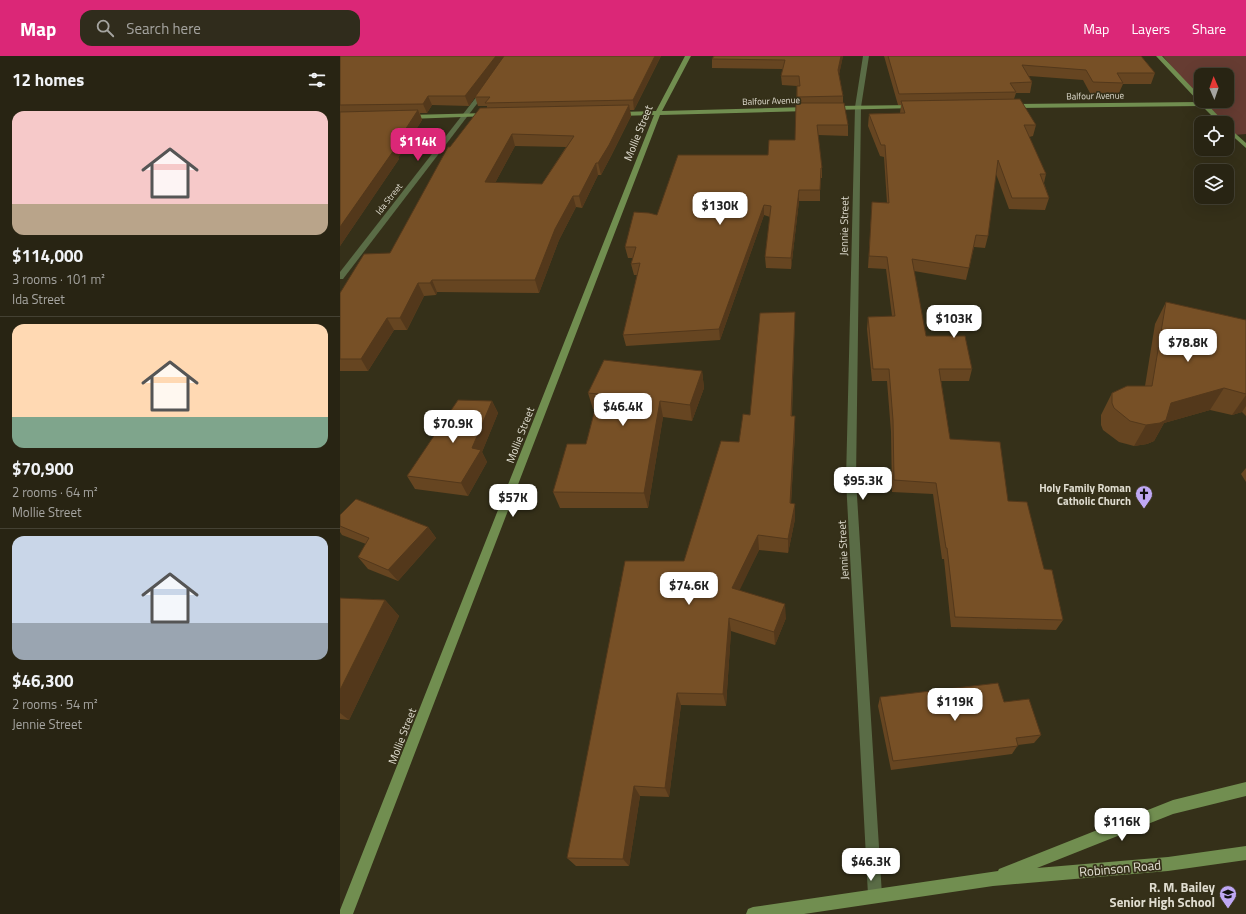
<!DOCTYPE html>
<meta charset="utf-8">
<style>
:root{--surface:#282413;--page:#302c1c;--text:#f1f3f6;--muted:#a5a4a0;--line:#444133;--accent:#db2777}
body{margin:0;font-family:"Titillium Web",sans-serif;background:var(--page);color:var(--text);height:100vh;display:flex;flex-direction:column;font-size:15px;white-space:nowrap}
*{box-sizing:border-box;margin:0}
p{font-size:13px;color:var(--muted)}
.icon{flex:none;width:22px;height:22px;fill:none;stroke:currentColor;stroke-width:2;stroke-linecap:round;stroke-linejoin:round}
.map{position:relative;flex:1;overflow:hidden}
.sheet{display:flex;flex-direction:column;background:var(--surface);width:340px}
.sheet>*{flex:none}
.needle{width:26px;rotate:358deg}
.tools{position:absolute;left:854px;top:12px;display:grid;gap:8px}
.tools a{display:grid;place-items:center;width:40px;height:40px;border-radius:8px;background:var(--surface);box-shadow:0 4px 16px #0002,0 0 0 1px var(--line);font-size:20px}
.price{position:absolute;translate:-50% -34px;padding:0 9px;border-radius:8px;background:#fff;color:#222;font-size:13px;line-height:26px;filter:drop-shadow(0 1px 2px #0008)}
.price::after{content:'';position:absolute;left:50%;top:24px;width:12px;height:9px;margin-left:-6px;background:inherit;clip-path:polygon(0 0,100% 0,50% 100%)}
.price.current{background:var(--accent);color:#fff}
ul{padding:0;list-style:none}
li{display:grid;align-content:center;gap:8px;height:212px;padding:0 12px}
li+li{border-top:1px solid var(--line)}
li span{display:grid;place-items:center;height:124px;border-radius:12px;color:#555}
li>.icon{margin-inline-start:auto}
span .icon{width:72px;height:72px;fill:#fffc;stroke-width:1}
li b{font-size:17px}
h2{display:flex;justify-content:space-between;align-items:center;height:48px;padding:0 12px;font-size:17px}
header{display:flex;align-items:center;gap:24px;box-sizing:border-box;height:56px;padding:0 20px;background:var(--accent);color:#fff}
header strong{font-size:19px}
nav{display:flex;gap:22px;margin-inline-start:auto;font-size:14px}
.search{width:280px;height:36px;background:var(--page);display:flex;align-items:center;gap:10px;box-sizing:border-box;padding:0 14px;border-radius:12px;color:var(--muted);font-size:15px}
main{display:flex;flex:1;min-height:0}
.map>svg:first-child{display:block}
.green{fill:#663c32;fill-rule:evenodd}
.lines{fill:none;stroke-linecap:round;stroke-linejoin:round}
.street{fill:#5a6c46;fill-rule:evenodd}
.secondary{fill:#718e50;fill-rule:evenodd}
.wall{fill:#664521;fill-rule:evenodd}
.shaded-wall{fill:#53381b}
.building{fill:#775026;stroke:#53381b;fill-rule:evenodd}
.labels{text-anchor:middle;stroke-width:3.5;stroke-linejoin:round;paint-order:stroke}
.far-street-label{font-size:9px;fill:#e0ddd0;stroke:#353019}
.street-label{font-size:11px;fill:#e0ddd0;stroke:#353019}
.poi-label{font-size:11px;font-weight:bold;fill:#e0ddd0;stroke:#353019;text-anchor:end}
.near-street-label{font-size:13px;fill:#e0ddd0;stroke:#353019}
.near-poi-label{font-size:13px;font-weight:bold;fill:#e0ddd0;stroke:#353019;text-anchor:end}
</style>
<header>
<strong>Map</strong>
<div class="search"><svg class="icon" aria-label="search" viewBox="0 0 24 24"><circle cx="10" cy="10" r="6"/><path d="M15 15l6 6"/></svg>Search here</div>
<nav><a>Map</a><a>Layers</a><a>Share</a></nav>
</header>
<main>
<section class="sheet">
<h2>12 homes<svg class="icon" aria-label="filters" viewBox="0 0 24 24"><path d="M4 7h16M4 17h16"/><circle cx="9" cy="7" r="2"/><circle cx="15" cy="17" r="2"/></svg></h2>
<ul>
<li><span style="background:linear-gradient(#f6c9c9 75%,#b9a48a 0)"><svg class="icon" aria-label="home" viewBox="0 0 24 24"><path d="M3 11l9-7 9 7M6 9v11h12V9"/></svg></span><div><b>$114,000</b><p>3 rooms · 101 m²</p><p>Ida Street</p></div></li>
<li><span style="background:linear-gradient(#ffd9b3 75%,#7fa58c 0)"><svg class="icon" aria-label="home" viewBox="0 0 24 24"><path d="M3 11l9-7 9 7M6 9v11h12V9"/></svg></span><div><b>$70,900</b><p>2 rooms · 64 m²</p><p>Mollie Street</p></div></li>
<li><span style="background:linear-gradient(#c9d6e8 70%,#9aa5b1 0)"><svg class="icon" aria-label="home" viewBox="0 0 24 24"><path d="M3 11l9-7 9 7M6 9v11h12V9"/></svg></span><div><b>$46,300</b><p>2 rooms · 54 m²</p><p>Jennie Street</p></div></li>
</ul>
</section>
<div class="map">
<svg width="906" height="858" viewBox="0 0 906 858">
<rect width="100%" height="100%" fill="#353019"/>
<path class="green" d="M823 0H906V78L894 79 887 72V67H882L862 48ZM861 19H887V45H861Z"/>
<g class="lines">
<g class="street">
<polygon points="523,0 529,0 521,51 516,424 542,839 540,844 535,846 530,844 528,839 506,424 515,51"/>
<polygon points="141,35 146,36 3,223 0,223 0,216"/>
</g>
<g class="secondary">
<polygon points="345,0 351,0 322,55 468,51 471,53 468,55 320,59 13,858 0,858 0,854 314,59 279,60 276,58 279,56 316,55"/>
<polygon points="816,0 822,0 861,41 861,45 864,45 885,67 879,67 862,50 670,52 667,50 670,48 859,46"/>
<polygon points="574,49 577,51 576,52 492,54 489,52 492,50"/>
<polygon points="147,57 150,59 149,60 69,63 66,61 69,59"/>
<polygon points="887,70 906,87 906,92 887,75"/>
<polygon points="906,726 906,740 833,758 697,812 828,801 906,790 906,804 828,815 653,830 464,858 406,858 408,853 413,851 658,815 659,813 664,811 833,744"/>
</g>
</g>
<g class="wall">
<path d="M0 0H321L294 54H290L291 60 271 100 261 119H258L242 152 236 151 219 184 199 237 97 236 96 239 84 240 67 274H54L28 315H0V237L50 197 110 91 147 52V50H138L135 41 129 50 92 49 87 57H80L82 64 58 102 59 103 0 190ZM175 90 226 91 202 128 155 127Z"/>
<polygon points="374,0 503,0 499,18 503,40 503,47 508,69 508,80 478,79 482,112 482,122 480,122 480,145 459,145 451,213 426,212 425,201 430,161 424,159 380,284 286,290 283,279 297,219 294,219 291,208 293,202 288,202 285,191 317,159 428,99 455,84 457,30 442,29 441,20 443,13 372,12 372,3"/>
<polygon points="544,0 801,0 815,17 811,28 783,28 779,37 750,37 743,24 689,20 692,26 690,37 676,37 674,43 696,69 693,80 689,81 706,118 704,127 709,142 705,154 669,153 656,118 648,180 645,192 634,191 626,224 574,215 586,280 632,313 629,325 601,325 610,383 668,445 704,513 723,564 716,574 611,571 604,503 602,503 593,438 552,436 551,376 547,325 532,325 527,273 528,261 552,260 546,213 528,212 532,146 547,147 544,101 540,100 528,70 529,58 560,57 561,49 558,49"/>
<polygon points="826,246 906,265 906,360 902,356 892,359 870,354 824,367 814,385 807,388 794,390 779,386 763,374 761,369 761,359 772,337 805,330 815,268"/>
<polygon points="455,256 452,360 455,360 455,376 451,448 455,448 455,463 448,497 419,494 399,534 446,562 435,589 391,575 386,650 341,649 329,741 300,740 289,810 236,810 227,802 344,505 399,386 410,359"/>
<polygon points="362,315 364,332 352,365 323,361 308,452 220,452 213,436 246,388 255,353 253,353 248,337"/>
<polygon points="152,345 158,357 142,396 147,406 128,440 75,433 67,420"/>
<polygon points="906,412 906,426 901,418"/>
<polygon points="0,459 88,471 96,482 58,525 28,513 18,501 26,488 2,479 0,476"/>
<polygon points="0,542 45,544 59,560 9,664 0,663"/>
<polygon points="540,641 701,679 694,687 678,689 672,698 551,714 538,650"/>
</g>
<g class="shaded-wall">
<polygon points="156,0 165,0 135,41 129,50 125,40"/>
<polygon points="315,0 321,0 294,54 293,44"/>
<polygon points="501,0 503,0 498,24 498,14"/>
<polygon points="88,40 92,49 87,57 83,48"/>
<polygon points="289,49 291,60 271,100 261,119 258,107"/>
<polygon points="78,54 82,64 58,102 59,103 0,190 0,171"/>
<polygon points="172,78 175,90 149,138 145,126"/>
<polygon points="256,107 258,119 242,152 239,140"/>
<polygon points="459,134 459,145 451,213 451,202"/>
<polygon points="233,140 236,151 219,184 199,237 195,224 215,173"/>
<polygon points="424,149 424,159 380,284 379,273"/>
<polygon points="92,224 97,236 96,239 90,227"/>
<polygon points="78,227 84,240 67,274 60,262"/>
<polygon points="47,262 54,274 28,315 21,303"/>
<polygon points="362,315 364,332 352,365 350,349"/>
<polygon points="884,332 870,354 824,367 814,385 807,388 794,390 806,369 831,347"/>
<polygon points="906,339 906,350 902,356 892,359"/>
<polygon points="152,345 158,357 142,396 147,406 128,440 121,427 132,392"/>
<polygon points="320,345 323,361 308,452 304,437"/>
<polygon points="455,360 455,376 450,462 450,447"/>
<polygon points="455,448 455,463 448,497 448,483"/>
<polygon points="88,471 96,482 58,525 48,514"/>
<polygon points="418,479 419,494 394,546 392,532"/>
<polygon points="45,544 59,560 9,664 0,657 0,634"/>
<polygon points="445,548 446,562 435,589 434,576"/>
<polygon points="389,562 391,575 386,650 383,638"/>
<polygon points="337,637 341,649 329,741 325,732"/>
<polygon points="294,730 300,740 289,810 283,803"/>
</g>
<g class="building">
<polygon points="0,0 156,0 125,40 88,40 83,48 0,49"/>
<polygon points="164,0 315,0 293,44 145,47 150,41 135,41"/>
<polygon points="374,0 501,0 498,14 503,40 457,41 457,30 460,30 459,20 441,20 445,4 372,3"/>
<polygon points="548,0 801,0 815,17 777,17 783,27 753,26 746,14 682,9 692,26 670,27 676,36 559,38"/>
<polygon points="680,43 696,69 684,69 706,118 700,118 709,142 672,142 658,104 648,180 636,179 629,212 572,203 586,280 625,280 632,313 599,313 610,383 660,386 668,445 687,446 704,513 712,514 723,564 615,561 607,492 606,492 596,427 554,424 553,364 549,313 533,313 528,261 555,260 547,201 529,200 532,146 549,147 545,89 541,89 529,58 565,57 561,45"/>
<polygon points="456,47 504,47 508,69 477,69 482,112 481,112 480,134 459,134 451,202 425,201 431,150 424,149 379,273 283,279 300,207 291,208 296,191 285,191 294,156 309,157 317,159 338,99 428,99 429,84 455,84"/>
<path d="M289 49 269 89 258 107H256L239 140H233L215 173 195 224H92L90 227H78L60 262H47L21 303H0V237L24 198 50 197 108 91H110L140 52ZM172 78 234 80 202 128 145 126Z"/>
<polygon points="78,54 52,94 54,94 0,171 0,56"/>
<polygon points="826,246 906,264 906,338 884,332 831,347 826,364 820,367 806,369 790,365 774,352 772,347 772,337 787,330 812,330"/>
<polygon points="455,256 451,360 455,360 450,447 455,448 448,483 418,479 392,532 445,548 434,576 389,562 383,638 337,637 325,732 294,730 283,803 227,802 285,505 344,505 381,385 399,386 403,358 410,359 420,257"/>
<polygon points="264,304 362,315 350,349 320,345 304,437 213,436 227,388 246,388 259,338 248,337"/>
<polygon points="118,344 152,345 132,392 141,394 121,427 67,420"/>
<polygon points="16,443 88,471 48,514 18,501 29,482 0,470 0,459"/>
<polygon points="0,542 45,544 0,634"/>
<polygon points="658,627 664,646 689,643 701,679 676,682 678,690 553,705 540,641"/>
</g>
<defs>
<g id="church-pin" transform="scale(0.9)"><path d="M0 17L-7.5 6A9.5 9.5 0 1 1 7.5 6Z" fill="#bfa8f4" stroke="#353019"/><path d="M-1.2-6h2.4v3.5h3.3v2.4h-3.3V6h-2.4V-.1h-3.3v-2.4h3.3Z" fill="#111"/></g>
<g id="school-pin" transform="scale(0.9)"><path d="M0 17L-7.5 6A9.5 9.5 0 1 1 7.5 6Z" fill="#bfa8f4" stroke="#353019"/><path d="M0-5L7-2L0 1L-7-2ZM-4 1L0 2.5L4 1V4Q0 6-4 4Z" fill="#111"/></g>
</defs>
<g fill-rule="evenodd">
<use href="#church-pin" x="804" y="438"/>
<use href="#school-pin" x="888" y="838"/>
</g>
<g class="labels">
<g class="far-street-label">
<text transform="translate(755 40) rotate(-1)" y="3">Balfour Avenue</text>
<text transform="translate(431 45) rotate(-2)" y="3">Balfour Avenue</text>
<text transform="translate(49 143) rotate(-52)" y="3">Ida Street</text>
</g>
<g class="street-label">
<text transform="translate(298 77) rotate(-68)" y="4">Mollie Street</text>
<text transform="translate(504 170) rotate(-89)" y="4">Jennie Street</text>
<text transform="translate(180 379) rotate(-69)" y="4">Mollie Street</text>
<text transform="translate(503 494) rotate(-93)" y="4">Jennie Street</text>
<text transform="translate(62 680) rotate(-69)" y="4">Mollie Street</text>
</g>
<g class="poi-label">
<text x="791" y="436">Holy Family Roman<tspan x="791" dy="13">Catholic Church</tspan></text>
</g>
<g class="near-street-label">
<text transform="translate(780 812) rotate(-5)" y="5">Robinson Road</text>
</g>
<g class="near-poi-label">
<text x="875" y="836">R. M. Bailey<tspan x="875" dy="15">Senior High School</tspan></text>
</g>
</g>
</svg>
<div class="tools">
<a><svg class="needle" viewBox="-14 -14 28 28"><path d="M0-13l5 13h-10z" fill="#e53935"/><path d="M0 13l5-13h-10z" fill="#a5a4a0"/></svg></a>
<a><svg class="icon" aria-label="locate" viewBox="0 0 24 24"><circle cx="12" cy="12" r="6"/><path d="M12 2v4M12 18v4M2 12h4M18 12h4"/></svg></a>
<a><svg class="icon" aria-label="layers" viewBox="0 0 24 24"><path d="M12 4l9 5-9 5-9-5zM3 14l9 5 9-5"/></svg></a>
</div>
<b class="price current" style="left:78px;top:106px">$114K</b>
<b class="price" style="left:380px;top:170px">$130K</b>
<b class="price" style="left:614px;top:283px">$103K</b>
<b class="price" style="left:848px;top:307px">$78.8K</b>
<b class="price" style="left:283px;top:371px">$46.4K</b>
<b class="price" style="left:113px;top:388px">$70.9K</b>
<b class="price" style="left:523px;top:445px">$95.3K</b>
<b class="price" style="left:173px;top:462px">$57K</b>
<b class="price" style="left:349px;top:550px">$74.6K</b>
<b class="price" style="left:615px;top:666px">$119K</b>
<b class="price" style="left:782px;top:786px">$116K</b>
<b class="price" style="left:531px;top:826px">$46.3K</b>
</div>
</main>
